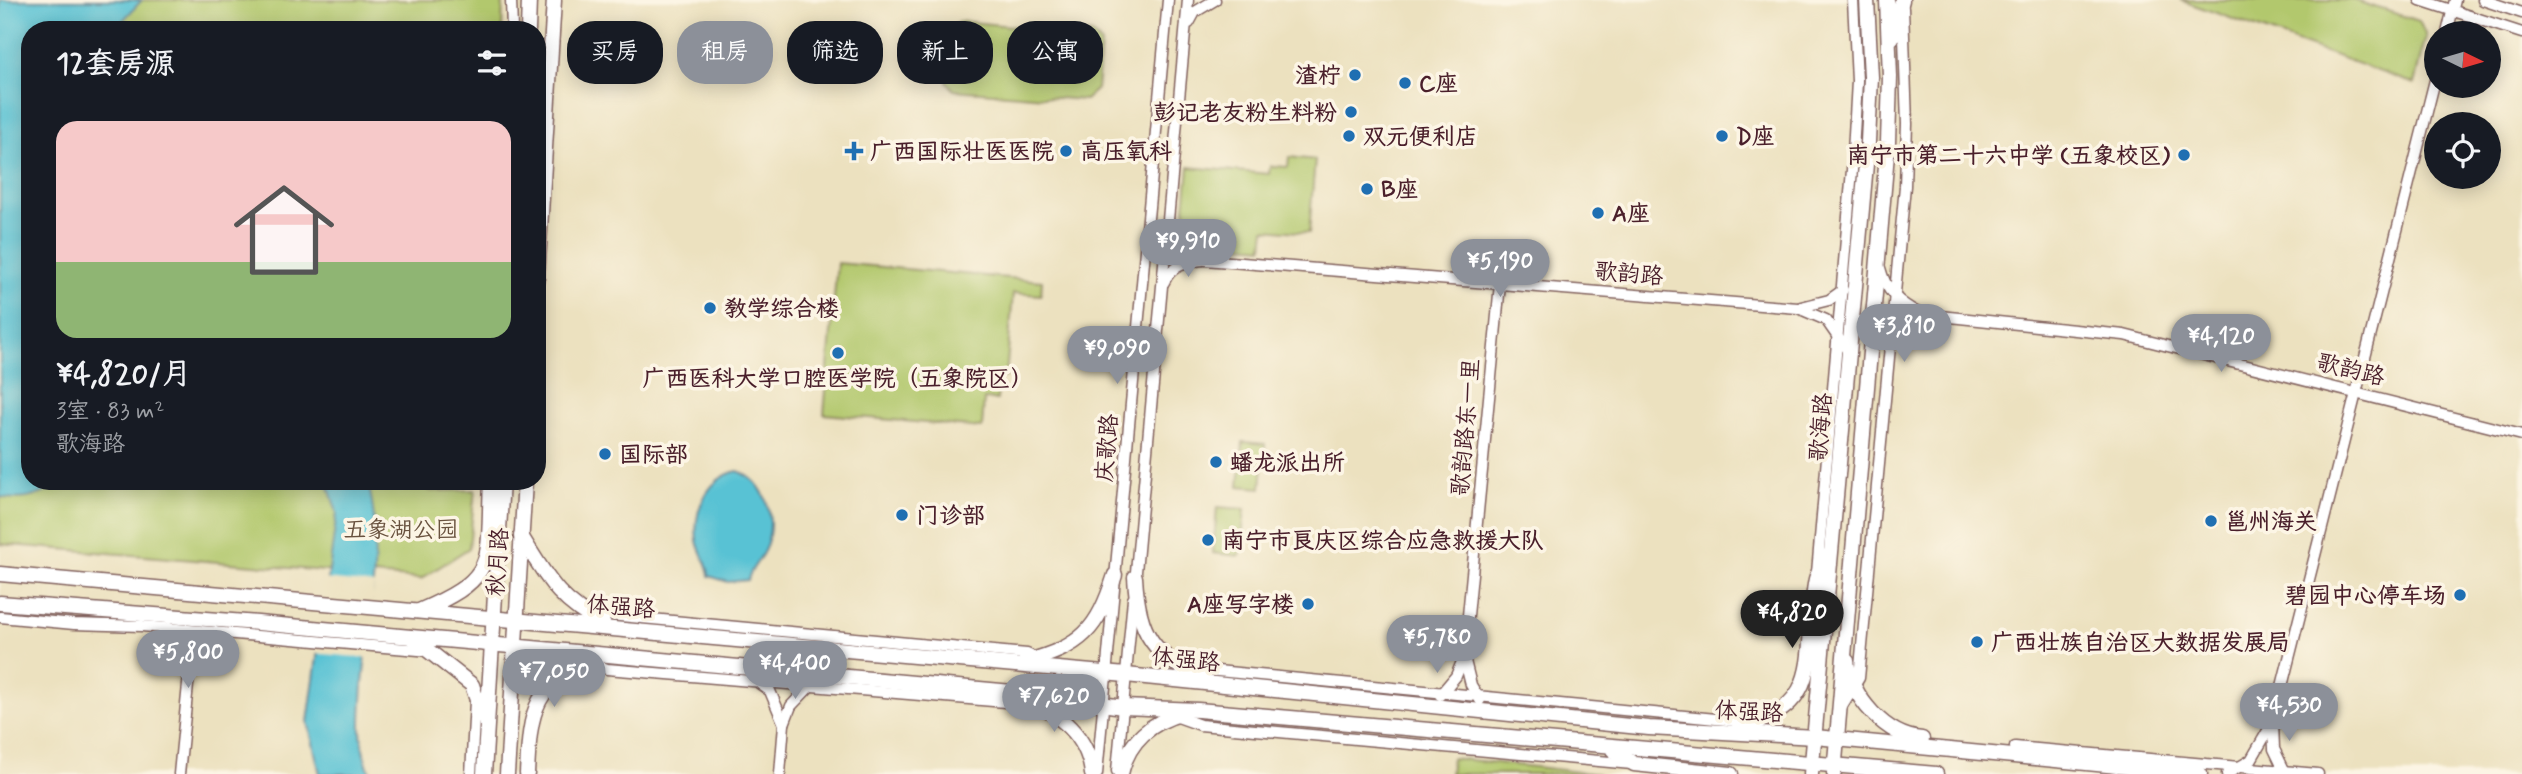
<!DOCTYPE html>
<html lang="zh">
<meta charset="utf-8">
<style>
:root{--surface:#171b24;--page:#242831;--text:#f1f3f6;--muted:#9ea1a6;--line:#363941;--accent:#8c9099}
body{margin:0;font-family:Mynerve,"LXGW WenKai TC",sans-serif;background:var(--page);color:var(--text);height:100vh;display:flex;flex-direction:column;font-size:26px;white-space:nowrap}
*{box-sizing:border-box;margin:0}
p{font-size:23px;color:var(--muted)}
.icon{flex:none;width:38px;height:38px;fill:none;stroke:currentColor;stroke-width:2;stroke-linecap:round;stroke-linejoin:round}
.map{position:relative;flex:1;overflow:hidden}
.drawer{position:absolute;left:21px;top:21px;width:525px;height:469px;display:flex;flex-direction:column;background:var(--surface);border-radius:28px;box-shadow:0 4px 18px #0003}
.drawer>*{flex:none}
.banner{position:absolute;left:567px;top:21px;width:665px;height:63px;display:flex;gap:14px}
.needle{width:46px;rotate:95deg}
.buttons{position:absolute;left:2424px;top:21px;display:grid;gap:14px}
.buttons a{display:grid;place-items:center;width:77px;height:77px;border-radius:50%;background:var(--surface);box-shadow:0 4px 18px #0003;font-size:35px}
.price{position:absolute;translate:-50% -60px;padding:0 16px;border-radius:24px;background:var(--accent);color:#fff;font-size:23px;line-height:46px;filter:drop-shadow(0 2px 4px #0008)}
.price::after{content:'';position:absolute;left:50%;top:42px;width:21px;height:16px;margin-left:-10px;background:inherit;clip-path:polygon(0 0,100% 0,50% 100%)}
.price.on{background:#222;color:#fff}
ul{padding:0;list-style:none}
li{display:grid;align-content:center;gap:14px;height:371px;padding:0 35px}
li+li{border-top:2px solid var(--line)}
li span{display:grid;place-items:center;height:217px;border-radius:21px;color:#555}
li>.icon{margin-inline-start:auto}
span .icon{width:126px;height:126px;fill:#fffc;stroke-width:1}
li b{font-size:30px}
h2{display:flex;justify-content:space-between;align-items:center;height:84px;padding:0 35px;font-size:30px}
.tag{padding:0 24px;border-radius:28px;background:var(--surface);box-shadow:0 4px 18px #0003;font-size:24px;line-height:63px}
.tag.on{background:var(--accent);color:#fff}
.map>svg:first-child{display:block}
.green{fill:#b2c86d;stroke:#7e744c;stroke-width:2}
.water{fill:#58c2d4;stroke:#517080;stroke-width:2}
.pier{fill:#ece1bf}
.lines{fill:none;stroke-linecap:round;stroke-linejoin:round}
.minor-casing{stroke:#83635f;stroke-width:13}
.major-casing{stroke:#83635f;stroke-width:17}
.minor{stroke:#fff;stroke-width:10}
.major{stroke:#fff;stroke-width:14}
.poi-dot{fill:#1f6fb2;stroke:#fcf5e5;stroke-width:2.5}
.labels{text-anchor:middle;stroke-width:7;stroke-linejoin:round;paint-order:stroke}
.poi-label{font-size:23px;font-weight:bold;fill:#4a1f2b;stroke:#fcf5e5;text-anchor:start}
.street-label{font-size:23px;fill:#4a1f2b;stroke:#fcf5e5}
.park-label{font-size:23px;fill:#69523f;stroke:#fcf5e5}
</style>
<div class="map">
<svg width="2522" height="774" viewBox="0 0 2522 774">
<rect width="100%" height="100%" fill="#fcf5e5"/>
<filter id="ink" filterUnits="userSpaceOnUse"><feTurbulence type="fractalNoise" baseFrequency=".0143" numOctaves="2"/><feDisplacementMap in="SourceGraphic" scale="14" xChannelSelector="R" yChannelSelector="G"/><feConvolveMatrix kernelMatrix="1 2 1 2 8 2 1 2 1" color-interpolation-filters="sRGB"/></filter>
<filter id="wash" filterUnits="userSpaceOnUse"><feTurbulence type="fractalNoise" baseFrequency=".00686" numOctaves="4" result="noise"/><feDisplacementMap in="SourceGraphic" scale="28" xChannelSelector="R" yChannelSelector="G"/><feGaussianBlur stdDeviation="1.57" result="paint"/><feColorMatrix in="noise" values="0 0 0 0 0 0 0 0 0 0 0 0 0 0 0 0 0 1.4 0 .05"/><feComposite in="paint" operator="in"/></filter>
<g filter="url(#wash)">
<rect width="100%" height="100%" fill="#ece1bf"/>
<g class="green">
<polygon points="0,0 503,0 502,30 30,30 30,481 426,481 430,491 475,490 469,548 421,579 0,544"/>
<polygon points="2180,0 2353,0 2419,21 2426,36 2414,84"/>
<polygon points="960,21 1092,34 1101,43 1097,89 1085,100 954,90 947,82 952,27"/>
<polygon points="1289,157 1315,160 1309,233 1265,229 1263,247 1194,241 1187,237 1183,229 1189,167 1269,174 1270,166 1288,167"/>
<polygon points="837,263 1042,281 1041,295 1013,293 1006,377 999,376 997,400 984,399 982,428 824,414"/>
<polygon points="1243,442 1265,444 1261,488 1239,486"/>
<polygon points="1217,507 1245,509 1240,556 1213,553"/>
<polygon points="1452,758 1599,774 1450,774"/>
</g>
<g class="water">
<path d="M0 0H142L114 30H30V481H62C44 496 23 502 0 497Z"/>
<path d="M738 471C767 482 776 518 766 546 762 559 750 568 748 580L728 582 709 576C709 564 699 553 697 540 693 510 708 477 738 471Z"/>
<path d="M327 481H367C385 535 367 627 363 685 361 716 357 744 371 774H320L308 722 337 513Z"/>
</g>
<polygon class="pier" points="324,579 374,584 369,658 312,653"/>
</g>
<g filter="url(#ink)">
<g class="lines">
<g class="minor-casing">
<g id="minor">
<polyline points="511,0 512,30"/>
<polyline points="2420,0 2522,33"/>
<polyline points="2483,0 2522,13"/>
<polyline points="1189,23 1195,12 1215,0"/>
<polyline points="2447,33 2455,0"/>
<polyline points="1167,230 1183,250 1205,260 1798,308 1826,320 1849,353"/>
<path d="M1880 268C1886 292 1899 303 1920 314"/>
<path d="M1164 282C1171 265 1186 263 1202 260"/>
<polyline points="1801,307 1829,300 1843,290"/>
<polyline points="1872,347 1892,324 1920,314 2124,335 2522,435"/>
<polyline points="1817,573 1852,170 1857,81 1853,0"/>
<polyline points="1135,583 1188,0"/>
<polyline points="588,613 1027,654 1037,659"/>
<polyline points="0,617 74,624 142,626 430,651"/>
<polyline points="169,628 179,637 189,675 197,654 215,632"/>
<polyline points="1464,657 1471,685 1480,700"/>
<polyline points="583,660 607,669 1040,705"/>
<polyline points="1186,668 1737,721 1748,726"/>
<polyline points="760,684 770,691 784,724 791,706 810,686"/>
<polyline points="1440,695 1456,676 1464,657 1500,284"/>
<polyline points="1840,709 1859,678 1905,186 1907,124 1903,8"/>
<polyline points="1172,715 1200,725 1632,764"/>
<polyline points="2015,747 2318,774"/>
<polyline points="1117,771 1133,599"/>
<polyline points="179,774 189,675"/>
<polyline points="471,774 475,701"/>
<polyline points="780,774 784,724"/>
<polyline points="1097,774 1168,0"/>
<polyline points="2227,774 2251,760 2273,722"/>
<polyline points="2286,774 2274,749 2273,722 2436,76"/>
</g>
</g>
<g class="major-casing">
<g id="major">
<polyline points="528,30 529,0"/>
<polyline points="1892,38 1902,0"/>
<polyline points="537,279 554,0"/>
<path d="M521 536C548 579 557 600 604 625"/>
<polyline points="0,574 1126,675 1649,728 1815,737 2200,774"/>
<path d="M1135 577C1138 635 1153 655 1205 680"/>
<polyline points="0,603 258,623 1023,693 1123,707 1198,710 1936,774"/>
<path d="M419 611C500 577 487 560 491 481"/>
<polyline points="411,637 472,685 483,718"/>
<path d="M1847 661C1851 698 1886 736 1922 739"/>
<path d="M1025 662C1082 646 1097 631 1115 575"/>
<path d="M1027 696C1059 716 1088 734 1092 774"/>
<path d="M1739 727C1830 707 1802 647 1816 579 1818 571 1825 563 1829 555"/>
<polyline points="1613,750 1634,764 1731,774"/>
<polyline points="1834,773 1888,142 1890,77 1887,0"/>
<polyline points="484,774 502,481"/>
<polyline points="507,774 525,481"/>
<path d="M527 774C530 708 533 684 600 655"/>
<path d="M1121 774C1128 741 1152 721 1184 713"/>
<polyline points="1811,774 1868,142 1871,77 1867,0"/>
</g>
</g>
<use href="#minor" class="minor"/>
<use href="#major" class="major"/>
</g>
</g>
<g class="poi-dot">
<circle cx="1355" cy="75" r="7"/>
<circle cx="1405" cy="83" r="7"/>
<circle cx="1351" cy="112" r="7"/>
<circle cx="1349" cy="136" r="7"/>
<circle cx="1722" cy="136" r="7"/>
<path d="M850.5 140.5h7v7h7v7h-7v7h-7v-7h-7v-7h7z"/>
<circle cx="1066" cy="151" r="7"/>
<circle cx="2184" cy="155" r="7"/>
<circle cx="1367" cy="189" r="7"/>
<circle cx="1598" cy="213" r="7"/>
<circle cx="710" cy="308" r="7"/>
<circle cx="838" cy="353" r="7"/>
<circle cx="605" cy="454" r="7"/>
<circle cx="1216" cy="462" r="7"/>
<circle cx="902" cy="515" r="7"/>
<circle cx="2211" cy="521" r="7"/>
<circle cx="1208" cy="540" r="7"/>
<circle cx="2460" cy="595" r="7"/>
<circle cx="1308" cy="604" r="7"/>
<circle cx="1977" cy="642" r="7"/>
</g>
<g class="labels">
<g class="poi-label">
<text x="1341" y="83" text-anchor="end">渣柠</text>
<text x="1419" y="91">C座</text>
<text x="1337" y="120" text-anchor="end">彭记老友粉生料粉</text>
<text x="1363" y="144">双元便利店</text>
<text x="1736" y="144">D座</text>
<text x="870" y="159">广西国际壮医医院</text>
<text x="1080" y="159">高压氧科</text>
<text x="2170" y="163" text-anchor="end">南宁市第二十六中学 (五象校区)</text>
<text x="1381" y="197">B座</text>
<text x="1612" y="221">A座</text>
<text x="724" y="316">教学综合楼</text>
<text x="838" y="386" text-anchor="middle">广西医科大学口腔医学院（五象院区）</text>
<text x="619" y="462">国际部</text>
<text x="1230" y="470">蟠龙派出所</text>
<text x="916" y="523">门诊部</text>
<text x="2225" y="529">邕州海关</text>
<text x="1222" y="548">南宁市良庆区综合应急救援大队</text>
<text x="2446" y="603" text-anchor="end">碧园中心停车场</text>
<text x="1294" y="612" text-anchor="end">A座写字楼</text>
<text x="1991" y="650">广西壮族自治区大数据发展局</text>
</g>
<g class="street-label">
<text transform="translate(1629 273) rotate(5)" y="8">歌韵路</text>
<text transform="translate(2351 369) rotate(14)" y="8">歌韵路</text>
<text transform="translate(1465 427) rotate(-85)" y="8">歌韵路东一里</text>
<text transform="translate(1820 427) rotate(-85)" y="8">歌海路</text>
<text transform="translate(1106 448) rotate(-85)" y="8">庆歌路</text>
<text transform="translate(497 562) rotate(-86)" y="8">秋月路</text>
<text transform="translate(621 606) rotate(5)" y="8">体强路</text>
<text transform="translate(1186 659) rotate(6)" y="8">体强路</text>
<text transform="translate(1749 711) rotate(3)" y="8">体强路</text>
</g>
<g class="park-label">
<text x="401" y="537">五象湖公园</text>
</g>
</g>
</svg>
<div class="buttons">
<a><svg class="needle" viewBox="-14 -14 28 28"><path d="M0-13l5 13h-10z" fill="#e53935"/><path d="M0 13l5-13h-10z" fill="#9ea1a6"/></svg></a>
<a><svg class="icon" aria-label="locate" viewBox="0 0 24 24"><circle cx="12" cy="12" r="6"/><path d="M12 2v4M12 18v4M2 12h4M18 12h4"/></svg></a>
</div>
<b class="price" style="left:1188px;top:279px">¥9,910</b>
<b class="price" style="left:1500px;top:299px">¥5,190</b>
<b class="price" style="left:1904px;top:364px">¥3,810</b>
<b class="price" style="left:2221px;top:374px">¥4,120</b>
<b class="price" style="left:1117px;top:386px">¥9,090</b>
<b class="price on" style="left:1792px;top:650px">¥4,820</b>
<b class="price" style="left:1437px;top:675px">¥5,780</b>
<b class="price" style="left:188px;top:690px">¥5,800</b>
<b class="price" style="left:795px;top:701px">¥4,400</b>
<b class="price" style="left:554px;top:709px">¥7,050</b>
<b class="price" style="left:1054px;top:734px">¥7,620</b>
<b class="price" style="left:2289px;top:743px">¥4,530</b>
<div class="banner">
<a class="tag">买房</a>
<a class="tag on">租房</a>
<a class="tag">筛选</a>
<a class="tag">新上</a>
<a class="tag">公寓</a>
</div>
<section class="drawer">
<h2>12套房源<svg class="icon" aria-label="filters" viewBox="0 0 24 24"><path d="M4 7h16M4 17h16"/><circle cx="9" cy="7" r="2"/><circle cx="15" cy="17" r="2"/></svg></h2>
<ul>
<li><span style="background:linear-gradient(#f6c9c9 65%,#8fb573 0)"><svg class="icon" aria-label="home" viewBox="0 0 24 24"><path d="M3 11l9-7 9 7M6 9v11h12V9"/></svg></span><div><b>¥4,820/月</b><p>3室 · 83 m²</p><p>歌海路</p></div></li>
</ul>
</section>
</div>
